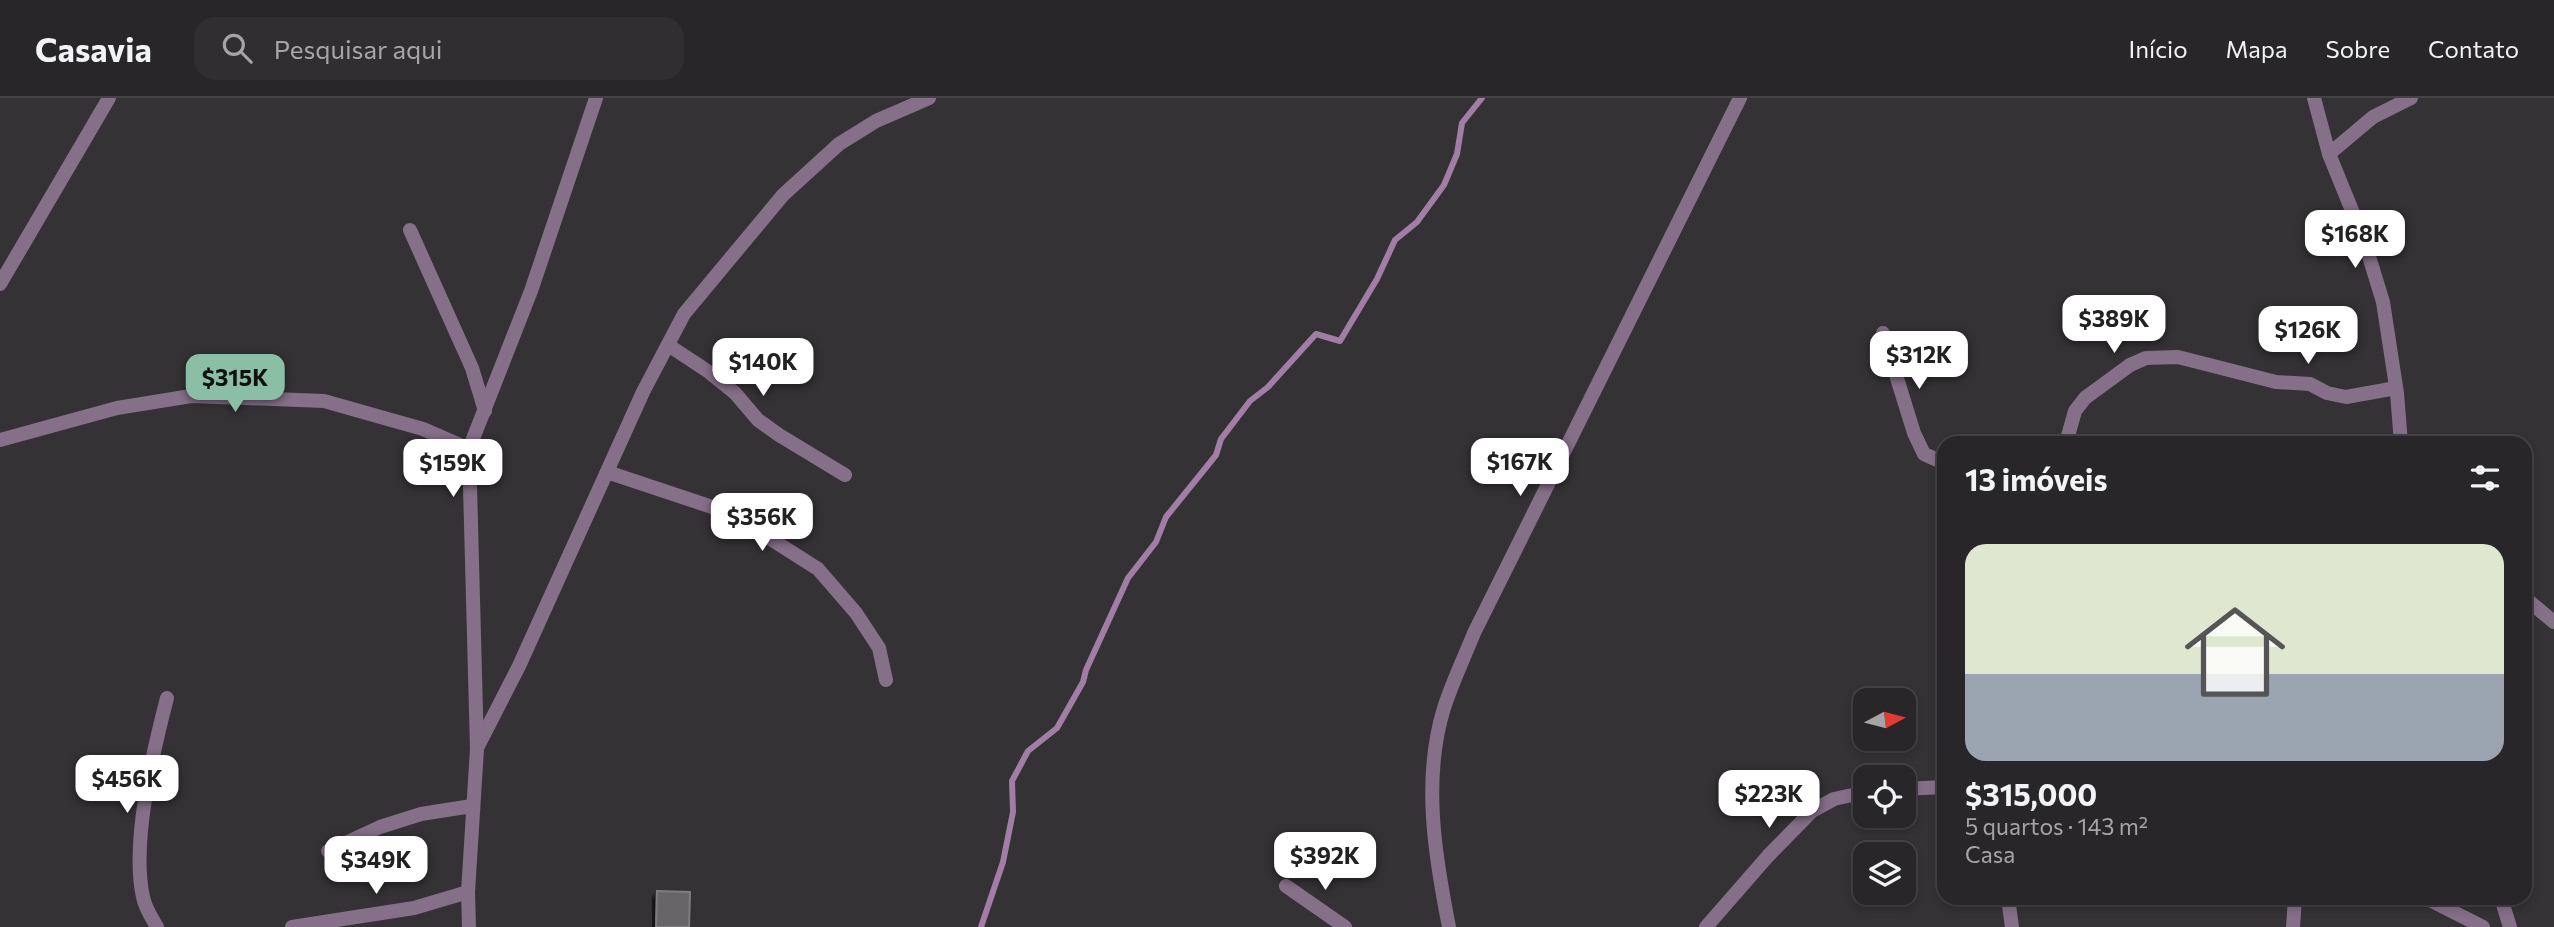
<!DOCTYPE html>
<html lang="pt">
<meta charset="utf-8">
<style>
:root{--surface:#282628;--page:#302e30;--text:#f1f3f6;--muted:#a5a5a8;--line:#444345;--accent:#8abfa5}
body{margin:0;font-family:Commissioner,sans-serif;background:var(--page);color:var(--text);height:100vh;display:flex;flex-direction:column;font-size:26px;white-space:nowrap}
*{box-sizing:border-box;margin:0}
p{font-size:23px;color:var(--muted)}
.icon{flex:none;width:38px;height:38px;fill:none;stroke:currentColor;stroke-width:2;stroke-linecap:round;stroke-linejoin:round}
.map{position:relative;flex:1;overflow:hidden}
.panel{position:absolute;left:1937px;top:338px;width:595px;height:469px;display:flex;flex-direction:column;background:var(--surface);border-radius:21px;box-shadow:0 4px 10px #0003,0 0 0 2px var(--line)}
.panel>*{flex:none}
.needle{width:46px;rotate:83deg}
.controls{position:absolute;left:1853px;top:590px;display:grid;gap:14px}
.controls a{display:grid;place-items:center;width:63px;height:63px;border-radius:14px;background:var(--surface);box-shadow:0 4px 10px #0003,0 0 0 2px var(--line);font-size:35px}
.price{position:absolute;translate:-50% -60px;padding:0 16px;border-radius:14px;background:#fff;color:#222;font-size:23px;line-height:46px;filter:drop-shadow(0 2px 4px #0008)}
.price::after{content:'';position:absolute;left:50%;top:42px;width:21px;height:16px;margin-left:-10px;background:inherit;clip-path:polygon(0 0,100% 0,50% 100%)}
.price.on{background:var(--accent);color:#111}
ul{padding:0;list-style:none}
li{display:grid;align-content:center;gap:14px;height:371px;padding:0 28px}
li span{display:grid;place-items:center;height:217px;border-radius:21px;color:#555}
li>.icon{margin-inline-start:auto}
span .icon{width:126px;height:126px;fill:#fffc;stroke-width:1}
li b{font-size:30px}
h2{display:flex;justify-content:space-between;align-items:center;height:84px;padding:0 28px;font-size:30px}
header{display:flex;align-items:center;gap:42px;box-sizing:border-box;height:98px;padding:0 35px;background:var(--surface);border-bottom:2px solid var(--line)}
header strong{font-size:33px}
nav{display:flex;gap:38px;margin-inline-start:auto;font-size:24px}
.search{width:490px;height:63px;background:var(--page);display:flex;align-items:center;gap:18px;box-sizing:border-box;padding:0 24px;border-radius:21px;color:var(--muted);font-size:26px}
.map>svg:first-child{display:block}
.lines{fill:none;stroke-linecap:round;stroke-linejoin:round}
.stream{stroke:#a27da6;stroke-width:6}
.building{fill:#686568;stroke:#7f7c80;stroke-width:2;filter:url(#shadow)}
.street{stroke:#866f89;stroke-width:14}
</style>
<header>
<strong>Casavia</strong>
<div class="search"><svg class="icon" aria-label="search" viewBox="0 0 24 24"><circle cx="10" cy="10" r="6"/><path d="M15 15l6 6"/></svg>Pesquisar aqui</div>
<nav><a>Início</a><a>Mapa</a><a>Sobre</a><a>Contato</a></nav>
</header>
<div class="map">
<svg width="2554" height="829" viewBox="0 0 2554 829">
<defs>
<filter id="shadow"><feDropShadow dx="-6" dy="6" stdDeviation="2" flood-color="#0009"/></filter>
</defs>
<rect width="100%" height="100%" fill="#353236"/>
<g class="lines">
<polyline class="stream" points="981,829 1003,764 1013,714 1012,683 1028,653 1057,630 1083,584 1086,572 1128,480 1156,444 1166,419 1216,357 1221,341 1250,303 1268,289 1316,236 1340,243 1377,181 1395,142 1417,124 1444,87 1457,56 1462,25 1482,0"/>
</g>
<polygon class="building" points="657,793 690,794 689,829 656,829"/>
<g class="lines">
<g class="street">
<polyline points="2314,0 2329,56 2364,142 2383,204 2397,295 2401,345"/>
<polyline points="2329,56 2373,19 2411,0"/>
<polyline points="410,132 472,270 485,313"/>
<polyline points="0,186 109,0"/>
<polyline points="1883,235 1914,335 1924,356 1944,365"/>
<polyline points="668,247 709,274 735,295 758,322 779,337 845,377"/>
<polyline points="0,342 117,310 191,298 324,303 423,331 469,351"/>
<polyline points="2066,345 2075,313 2085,300 2130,267 2146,260 2178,259 2276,284 2310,286 2327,295 2346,299 2396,290"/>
<polyline points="607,374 730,415 818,471 856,515 879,550 886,582"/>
<polyline points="2525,500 2554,524"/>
<polyline points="478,648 519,568 643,294 684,216 783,97 839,46 876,23 929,0"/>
<polyline points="1904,691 1944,689"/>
<polyline points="328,753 380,729 421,716 472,708"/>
<polyline points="1286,788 1345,829"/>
<polyline points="2008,800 2012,829"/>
<polyline points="2426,800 2483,829"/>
<polyline points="2501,800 2510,829"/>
<path d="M157 829C152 820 145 810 143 799 131 745 153 654 167 600"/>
<polyline points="292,829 414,810 468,794"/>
<polyline points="469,829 468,794 477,651 469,351 531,193 596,0"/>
<path d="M1449 829C1435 758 1422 681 1444 610 1452 585 1464 560 1474 535L1740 0"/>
<polyline points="1706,829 1768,758 1812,713 1834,701 1866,694"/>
<polyline points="2293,829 2295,800"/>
</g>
</g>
</svg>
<div class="controls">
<a><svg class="needle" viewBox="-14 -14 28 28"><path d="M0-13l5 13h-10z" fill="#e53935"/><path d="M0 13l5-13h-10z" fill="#a5a5a8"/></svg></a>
<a><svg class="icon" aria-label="locate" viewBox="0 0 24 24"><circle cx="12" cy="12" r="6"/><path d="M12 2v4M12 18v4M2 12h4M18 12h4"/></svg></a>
<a><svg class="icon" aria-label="layers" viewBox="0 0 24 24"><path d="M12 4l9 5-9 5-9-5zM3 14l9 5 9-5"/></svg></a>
</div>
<b class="price" style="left:2355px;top:172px">$168K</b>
<b class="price" style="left:2114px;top:257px">$389K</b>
<b class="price" style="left:2308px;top:268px">$126K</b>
<b class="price" style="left:1919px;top:293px">$312K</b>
<b class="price" style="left:763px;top:300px">$140K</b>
<b class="price on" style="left:235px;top:316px">$315K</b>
<b class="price" style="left:1520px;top:400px">$167K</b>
<b class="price" style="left:453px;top:401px">$159K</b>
<b class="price" style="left:762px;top:455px">$356K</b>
<b class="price" style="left:127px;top:717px">$456K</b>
<b class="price" style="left:1769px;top:732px">$223K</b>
<b class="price" style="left:1325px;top:794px">$392K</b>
<b class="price" style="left:376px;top:798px">$349K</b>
<section class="panel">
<h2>13 imóveis<svg class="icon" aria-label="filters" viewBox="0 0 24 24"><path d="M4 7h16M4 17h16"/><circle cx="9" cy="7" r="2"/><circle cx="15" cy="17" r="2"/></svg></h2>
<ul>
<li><span style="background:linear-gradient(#dfe7d0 60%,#9aa5b1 0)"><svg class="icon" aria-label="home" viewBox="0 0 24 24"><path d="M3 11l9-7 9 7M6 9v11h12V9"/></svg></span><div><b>$315,000</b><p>5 quartos · 143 m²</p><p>Casa</p></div></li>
</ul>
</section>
</div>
